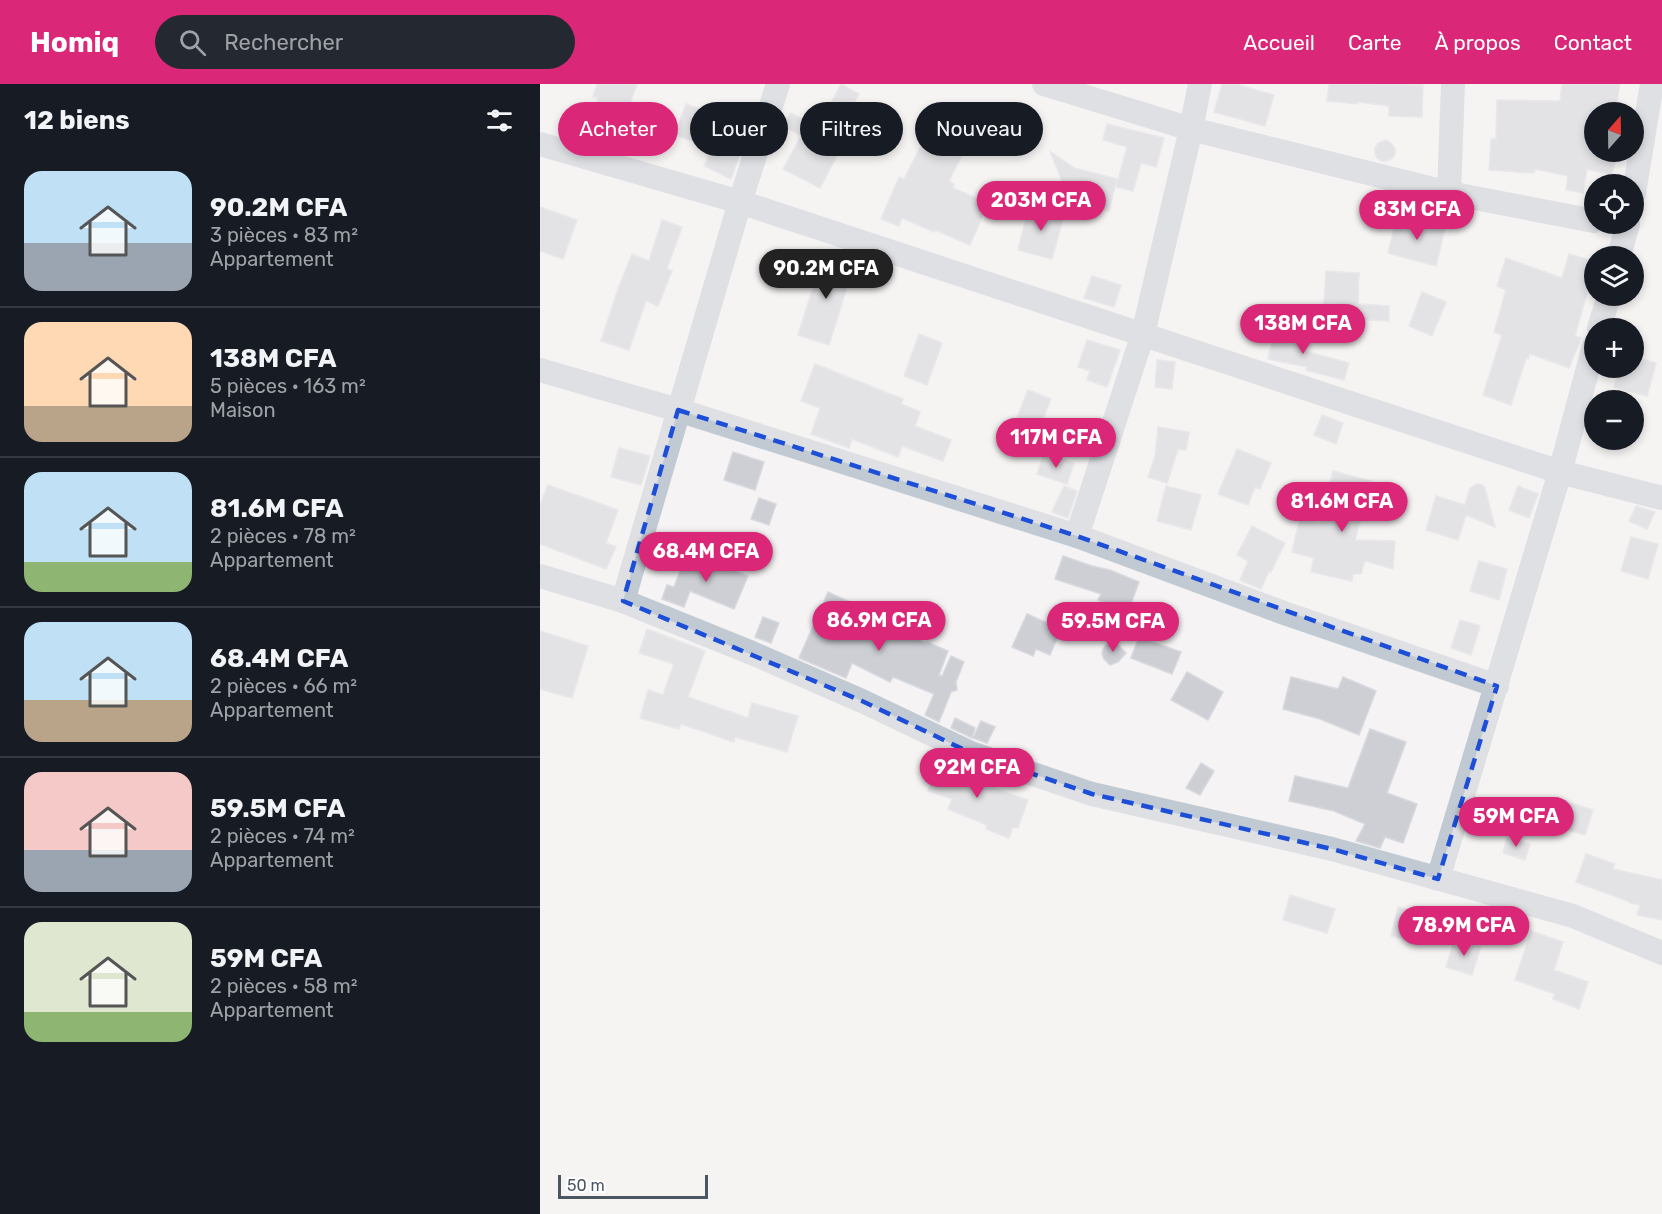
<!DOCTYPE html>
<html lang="fr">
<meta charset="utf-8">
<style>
:root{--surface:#171b24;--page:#242831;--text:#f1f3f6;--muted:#9ea1a6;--line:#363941;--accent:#db2777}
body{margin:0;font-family:Rubik,sans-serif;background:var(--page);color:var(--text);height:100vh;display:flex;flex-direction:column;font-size:22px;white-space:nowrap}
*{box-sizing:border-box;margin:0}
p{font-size:20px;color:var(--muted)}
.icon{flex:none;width:33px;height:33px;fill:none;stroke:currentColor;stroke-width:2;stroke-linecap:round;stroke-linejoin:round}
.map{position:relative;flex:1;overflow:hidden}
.side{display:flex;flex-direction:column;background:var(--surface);width:540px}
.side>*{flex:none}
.top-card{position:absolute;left:18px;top:18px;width:570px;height:54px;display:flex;gap:12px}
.needle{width:39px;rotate:20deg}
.fabs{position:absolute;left:1044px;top:18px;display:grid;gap:12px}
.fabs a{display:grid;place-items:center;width:60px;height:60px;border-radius:50%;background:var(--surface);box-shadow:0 3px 9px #0003;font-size:30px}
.scale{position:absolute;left:18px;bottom:15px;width:150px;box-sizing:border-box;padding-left:6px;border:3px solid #4a5661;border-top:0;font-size:16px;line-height:21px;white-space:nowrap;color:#4a5661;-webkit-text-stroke:4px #fff;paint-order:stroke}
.price{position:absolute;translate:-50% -51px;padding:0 14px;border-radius:21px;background:var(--accent);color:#fff;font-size:20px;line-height:39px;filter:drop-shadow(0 2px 3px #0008)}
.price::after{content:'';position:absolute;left:50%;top:36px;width:18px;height:14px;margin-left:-9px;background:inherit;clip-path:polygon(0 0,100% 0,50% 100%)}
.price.current{background:#222;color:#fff}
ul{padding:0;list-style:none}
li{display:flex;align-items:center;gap:18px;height:150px;padding:0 24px}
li+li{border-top:2px solid var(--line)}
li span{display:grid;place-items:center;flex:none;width:168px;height:120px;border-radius:18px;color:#555}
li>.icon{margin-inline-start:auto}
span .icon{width:72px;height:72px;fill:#fffc;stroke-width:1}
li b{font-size:26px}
h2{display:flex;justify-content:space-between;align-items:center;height:72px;padding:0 24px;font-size:26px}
.chip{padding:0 21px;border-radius:27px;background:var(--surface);box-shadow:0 3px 9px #0003;font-size:21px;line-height:54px}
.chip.current{background:var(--accent);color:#fff}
header{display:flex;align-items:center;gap:36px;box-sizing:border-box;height:84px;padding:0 30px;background:var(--accent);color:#fff}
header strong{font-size:28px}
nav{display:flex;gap:33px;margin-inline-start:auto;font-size:21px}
.search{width:420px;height:54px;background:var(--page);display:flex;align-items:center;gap:15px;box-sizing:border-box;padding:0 21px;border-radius:33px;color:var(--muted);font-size:22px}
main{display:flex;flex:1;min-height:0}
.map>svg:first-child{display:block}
.building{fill:#cdcfd5;stroke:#d7d9de;stroke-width:1.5}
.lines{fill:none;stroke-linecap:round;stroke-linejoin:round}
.minor{stroke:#c1cad2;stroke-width:24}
.marked{fill:none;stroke:#1d4ed8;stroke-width:4.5;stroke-dasharray:12 8;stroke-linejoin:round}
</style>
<header>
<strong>Homiq</strong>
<div class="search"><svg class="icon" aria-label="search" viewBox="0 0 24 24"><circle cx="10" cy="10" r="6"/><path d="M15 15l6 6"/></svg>Rechercher</div>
<nav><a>Accueil</a><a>Carte</a><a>À propos</a><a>Contact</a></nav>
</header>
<main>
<section class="side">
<h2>12 biens<svg class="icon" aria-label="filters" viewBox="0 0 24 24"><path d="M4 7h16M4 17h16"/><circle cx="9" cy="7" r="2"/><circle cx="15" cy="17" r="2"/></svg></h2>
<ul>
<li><span style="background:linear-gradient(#bfe0f5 60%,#9aa5b1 0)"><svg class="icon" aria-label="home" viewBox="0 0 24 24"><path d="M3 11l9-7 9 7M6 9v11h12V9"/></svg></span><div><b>90.2M CFA</b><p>3 pièces · 83 m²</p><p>Appartement</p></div></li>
<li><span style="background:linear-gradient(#ffd9b3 70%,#b9a48a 0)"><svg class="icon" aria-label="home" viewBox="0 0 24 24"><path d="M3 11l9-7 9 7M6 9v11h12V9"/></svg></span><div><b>138M CFA</b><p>5 pièces · 163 m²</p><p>Maison</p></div></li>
<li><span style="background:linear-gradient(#bfe0f5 75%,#8fb573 0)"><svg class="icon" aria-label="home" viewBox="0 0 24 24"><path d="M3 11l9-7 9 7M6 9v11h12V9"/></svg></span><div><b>81.6M CFA</b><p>2 pièces · 78 m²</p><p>Appartement</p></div></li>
<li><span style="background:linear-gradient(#bfe0f5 65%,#b9a48a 0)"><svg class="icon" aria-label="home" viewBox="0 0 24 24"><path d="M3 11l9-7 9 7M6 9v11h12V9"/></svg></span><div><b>68.4M CFA</b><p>2 pièces · 66 m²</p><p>Appartement</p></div></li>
<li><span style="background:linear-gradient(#f6c9c9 65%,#9aa5b1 0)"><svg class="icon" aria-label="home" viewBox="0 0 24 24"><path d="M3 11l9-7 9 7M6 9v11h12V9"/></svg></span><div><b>59.5M CFA</b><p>2 pièces · 74 m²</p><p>Appartement</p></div></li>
<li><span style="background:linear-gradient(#dfe7d0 75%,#8fb573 0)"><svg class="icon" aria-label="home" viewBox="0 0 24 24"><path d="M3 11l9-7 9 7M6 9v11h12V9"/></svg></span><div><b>59M CFA</b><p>2 pièces · 58 m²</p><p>Appartement</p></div></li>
</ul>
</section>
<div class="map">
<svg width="1122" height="1130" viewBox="0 0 1122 1130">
<rect width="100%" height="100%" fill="#f5f3f3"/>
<g class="building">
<polygon points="57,0 97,0 86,31 91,33 80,63 45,50 58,14 53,13"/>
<polygon points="301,0 319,10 294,58 302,62 280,104 243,85 261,52 243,42 251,29 278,44"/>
<polygon points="682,0 696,0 734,11 725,42 674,28"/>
<polygon points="789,0 883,1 882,33 849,32 849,22 818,18 818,20 787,17"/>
<polygon points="1022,0 1080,0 1075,28 1054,28 1054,68 1076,73 1072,91 1047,85 1043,109 1026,106 1028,92 995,85 994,89 949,86 951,55 956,55 957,16 1020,17"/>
<polygon points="146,20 176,31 170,48 203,61 191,95 164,82 173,64 135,51"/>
<polygon points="567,40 624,54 616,83 601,79 593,107 576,103 587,63 563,56"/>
<polygon points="391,43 427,61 409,97 414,100 413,104 448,119 430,161 395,146 394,148 362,134 359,142 341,135 359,93 364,95"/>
<polygon points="846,56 852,60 855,65 855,70 852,75 847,77 841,77 837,74 835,69 835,64 838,59"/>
<polygon points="510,67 534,84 577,95 569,127 530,117"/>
<polygon points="489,122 524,131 512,175 478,166"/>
<polygon points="0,123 37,136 23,175 0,167"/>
<polygon points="857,132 905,144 896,182 848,169"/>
<polygon points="122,136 142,143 127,185 132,187 118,222 106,217 89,266 61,257 78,205 92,170 109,177"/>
<polygon points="1029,170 1054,177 1054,185 1035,252 1041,254 1029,284 990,270 988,275 986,274 971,321 943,311 962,251 954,248 966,206 957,202 966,174 1022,194"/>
<polygon points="283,172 314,181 289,261 258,251"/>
<polygon points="786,187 819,189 818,220 849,222 849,237 810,235 811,221 784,220"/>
<polygon points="552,192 581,201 574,223 544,214"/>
<polygon points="882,208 906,218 892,252 869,242"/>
<polygon points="735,242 762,248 758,265 809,279 804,296 766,286 767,283 728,275"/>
<polygon points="379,250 402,259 387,301 364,292"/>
<polygon points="547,256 580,266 567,303 547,296 550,287 538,283"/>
<polygon points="1094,273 1116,279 1107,312 1074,303 1080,284 1094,284"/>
<polygon points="617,276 635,278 632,305 615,303"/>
<polygon points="275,280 363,315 361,320 380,328 375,342 411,356 403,377 362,362 358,373 312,355 309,364 271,350 280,324 261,317"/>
<polygon points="488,306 511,315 499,345 476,336"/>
<polygon points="782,331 803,339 796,360 774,351"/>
<polygon points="618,343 649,348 646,366 638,365 627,399 608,393 615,372"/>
<polygon points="79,364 110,372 101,401 71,393"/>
<polygon points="697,365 731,379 720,405 715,403 708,421 678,410"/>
<polygon points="193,368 224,378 215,406 184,396"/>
<polygon points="504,370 534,379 527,400 497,390"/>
<polygon points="793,387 831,397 815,456 855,457 853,485 825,477 821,490 813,490 812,497 771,488 774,474 752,468 760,434 780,439"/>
<polygon points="937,400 942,401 945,404 955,443 926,431 918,456 886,446 896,412 925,421 930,404"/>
<polygon points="8,401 78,426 66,459 76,463 66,485 0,460 0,421"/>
<polygon points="524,402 537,407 528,434 512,428"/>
<polygon points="626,402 661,411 651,446 617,437"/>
<polygon points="978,402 998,410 989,434 969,426"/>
<polygon points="219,414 236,420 229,441 211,435"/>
<polygon points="1096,422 1115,428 1107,445 1089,437"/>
<polygon points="712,442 745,459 731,488 729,487 721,505 700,496 708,477 697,471"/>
<polygon points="1091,453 1118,460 1108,495 1081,487"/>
<polygon points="147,468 208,492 194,525 150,507 144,523 122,515 127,501 134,503"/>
<polygon points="523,472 552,482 570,486 599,498 588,528 558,516 561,510 515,495"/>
<polygon points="939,477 967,485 959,516 930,507"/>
<polygon points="288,508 325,525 322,532 350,545 351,542 387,560 387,558 408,567 399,591 402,592 411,572 424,578 416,598 417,606 411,608 399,638 385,631 394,610 353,593 350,598 312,579 306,594 259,574"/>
<polygon points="487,530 521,545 510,571 496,565 493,572 472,563"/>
<polygon points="223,533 239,539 231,559 215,553"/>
<polygon points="920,536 940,542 931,571 911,564"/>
<polygon points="107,545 165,567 148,613 208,634 212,619 258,632 247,668 195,653 194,658 141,640 139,645 100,634 108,606 123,611 134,580 99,569"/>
<polygon points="0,547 48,562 32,614 0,605"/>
<polygon points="599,553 641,568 632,590 591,574"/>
<polygon points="572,559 577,560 586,569 578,578 570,581 564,575 562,570 563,565 566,561"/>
<polygon points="647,588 683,608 668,636 631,616"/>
<polygon points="751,593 798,605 803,593 836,607 819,651 780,635 743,625"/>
<polygon points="415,634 435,644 432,654 411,644"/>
<polygon points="441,637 455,643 447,659 433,654"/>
<polygon points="830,645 866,658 847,709 877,720 863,759 845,753 840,764 816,757 825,740 794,727 749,717 755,692 808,704"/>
<polygon points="401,671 422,680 419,689 451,703 488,716 478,744 473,743 469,754 446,745 447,741 408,725 412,715 388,707"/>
<polygon points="661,679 674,687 660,711 646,704"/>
<polygon points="1018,715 1053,726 1045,751 1010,741"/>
<polygon points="967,753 990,760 985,776 963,769"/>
<polygon points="1046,770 1075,780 1073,785 1122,796 1122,836 1097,831 1100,821 1090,819 1090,818 1036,798"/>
<polygon points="750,811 795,825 787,849 743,836"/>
<polygon points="858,823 879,829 872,857 851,852"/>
<polygon points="991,847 1023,858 1014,886 1048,898 1039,925 1013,915 1015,910 975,896"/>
<polygon points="915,854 941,862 932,891 906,883"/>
</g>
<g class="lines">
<g class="minor">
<polyline points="504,0 651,45 909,109 1054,137"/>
<polyline points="0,60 200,118 1020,388 1122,414"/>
<polyline points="909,109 913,0"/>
<polyline points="1094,109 1112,0"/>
<polyline points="1079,172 1088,140"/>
<polyline points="1059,244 1069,212"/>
<polyline points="0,286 138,326 537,452 744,529 957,602"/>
<polyline points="537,452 603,250 651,45 660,0"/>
<polyline points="0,492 83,517 212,569 322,617 431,669 552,710 792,765 1033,832 1122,869"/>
<polyline points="83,517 200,118 238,0"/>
<polyline points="898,795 1020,388 1054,262"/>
</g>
</g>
<path d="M0 0H1122V1130H0ZM138 326 537 452 957 602 898 795 792 765 552 710 431 669 322 617 83 517Z" fill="#f5f3f3" fill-opacity=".55" fill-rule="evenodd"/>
<path class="marked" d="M138 326 537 452 957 602 898 795 792 765 552 710 431 669 322 617 83 517Z"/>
</svg>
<div class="fabs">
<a><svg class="needle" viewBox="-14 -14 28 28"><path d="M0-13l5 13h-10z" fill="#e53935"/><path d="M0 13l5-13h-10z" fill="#9ea1a6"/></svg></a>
<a><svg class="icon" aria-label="locate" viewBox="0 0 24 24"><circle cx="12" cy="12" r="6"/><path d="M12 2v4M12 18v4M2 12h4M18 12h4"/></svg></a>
<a><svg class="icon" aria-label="layers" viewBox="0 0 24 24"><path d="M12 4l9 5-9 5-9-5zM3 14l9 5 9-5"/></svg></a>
<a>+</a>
<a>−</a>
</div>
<div class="scale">50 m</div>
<b class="price" style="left:501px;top:148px">203M CFA</b>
<b class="price" style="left:877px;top:157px">83M CFA</b>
<b class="price current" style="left:286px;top:216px">90.2M CFA</b>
<b class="price" style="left:763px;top:271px">138M CFA</b>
<b class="price" style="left:516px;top:385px">117M CFA</b>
<b class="price" style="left:802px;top:449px">81.6M CFA</b>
<b class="price" style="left:166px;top:499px">68.4M CFA</b>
<b class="price" style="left:339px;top:568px">86.9M CFA</b>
<b class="price" style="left:573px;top:569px">59.5M CFA</b>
<b class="price" style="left:437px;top:715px">92M CFA</b>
<b class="price" style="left:976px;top:764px">59M CFA</b>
<b class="price" style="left:924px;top:873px">78.9M CFA</b>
<div class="top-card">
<a class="chip current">Acheter</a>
<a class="chip">Louer</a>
<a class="chip">Filtres</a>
<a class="chip">Nouveau</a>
</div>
</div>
</main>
